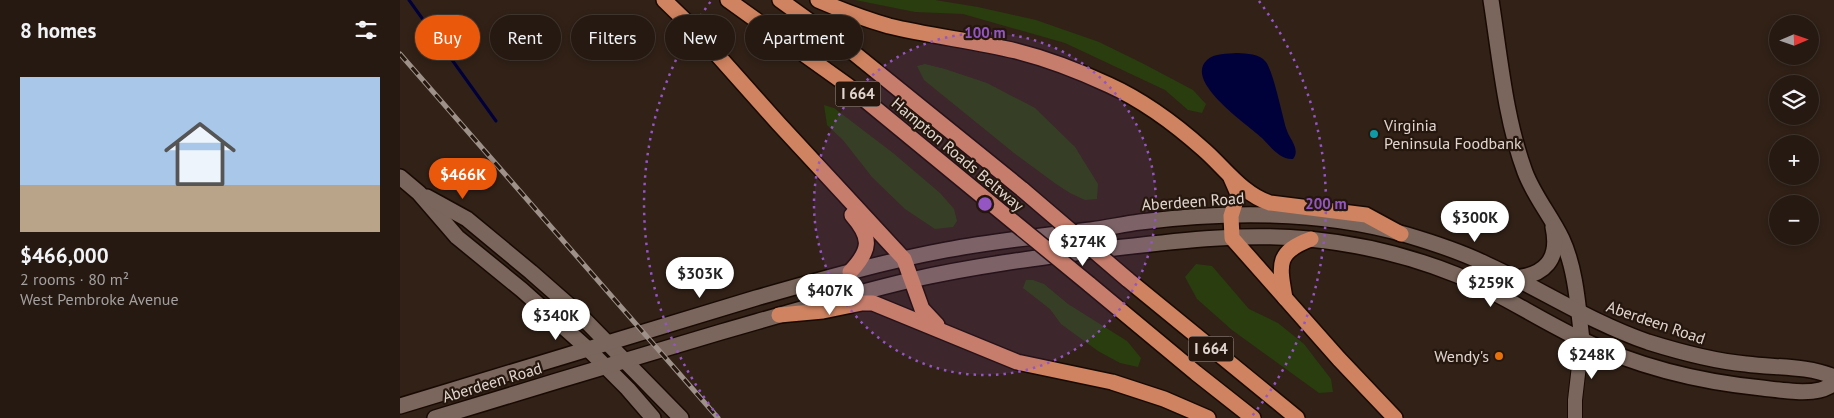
<!DOCTYPE html>
<meta charset="utf-8">
<style>
:root{--surface:#251911;--page:#31261f;--text:#f1f3f6;--muted:#a3a09f;--line:#423831;--accent:#ea580c}
body{margin:0;font-family:"PT Sans",sans-serif;background:var(--page);color:var(--text);height:100vh;display:flex;flex-direction:column;font-size:19px;white-space:nowrap}
*{box-sizing:border-box;margin:0}
p{font-size:16px;color:var(--muted)}
.icon{flex:none;width:28px;height:28px;fill:none;stroke:currentColor;stroke-width:2;stroke-linecap:round;stroke-linejoin:round}
.map{position:relative;flex:1;overflow:hidden}
.details{display:flex;flex-direction:column;background:var(--surface);width:400px}
.details>*{flex:none}
.guide{position:absolute;left:15px;top:15px;width:475px;height:45px;display:flex;gap:10px}
.needle{width:32px;rotate:88deg}
.controls{position:absolute;left:1369px;top:15px;display:grid;gap:10px}
.controls a{display:grid;place-items:center;width:50px;height:50px;border-radius:50%;background:var(--surface);box-shadow:0 2px 8px #0003,0 0 0 1px var(--line);font-size:25px}
.price{position:absolute;translate:-50% -42px;padding:0 11px;border-radius:18px;background:#fff;color:#222;font-size:16px;line-height:32px;filter:drop-shadow(0 1px 2px #0008)}
.price::after{content:'';position:absolute;left:50%;top:30px;width:15px;height:11px;margin-left:-8px;background:inherit;clip-path:polygon(0 0,100% 0,50% 100%)}
.price.on{background:var(--accent);color:#fff}
ul{padding:0;list-style:none}
li{display:grid;align-content:center;gap:10px;height:265px;padding:0 20px}
li span{display:grid;place-items:center;height:155px;border-radius:0px;color:#555}
li>.icon{margin-inline-start:auto}
span .icon{width:90px;height:90px;fill:#fffc;stroke-width:1}
li b{font-size:21px}
h2{display:flex;justify-content:space-between;align-items:center;height:60px;padding:0 20px;font-size:21px}
.tag{padding:0 18px;border-radius:22px;background:var(--surface);box-shadow:0 2px 8px #0003,0 0 0 1px var(--line);font-size:18px;line-height:45px}
.tag.on{background:var(--accent);color:#fff}
main{display:flex;flex:1;min-height:0}
.map>svg:first-child{display:block}
.green{fill:#293d0f}
.water{fill:#00003b}
.lines{fill:none;stroke-linecap:round;stroke-linejoin:round}
.stream{stroke:#00003b;stroke-width:3}
.street-casing{stroke:#180a03;stroke-width:16}
.secondary-casing{stroke:#180a03;stroke-width:18}
.highway-casing{stroke:#180a03;stroke-width:18}
.street{stroke:#7a665c;stroke-width:14}
.secondary{stroke:#7a665c;stroke-width:15}
.highway{stroke:#cf8360;stroke-width:15}
.rail-casing{stroke:#9e9189;stroke-width:5}
.rail{stroke:#26170e;stroke-width:3;stroke-dasharray:9;stroke-linecap:butt}
.highway-bridge-casing{stroke:#180a03;stroke-width:18;stroke-linecap:butt}
.highway-bridge{stroke:#cf8360;stroke-width:15}
.ring{fill:none;stroke:#9456c3;stroke-width:2.5;stroke-dasharray:2.5 5}
.culture-dot{fill:#0f9aa8;stroke:#26170e;stroke-width:2}
.food-dot{fill:#e8710a;stroke:#26170e;stroke-width:2}
.labels{text-anchor:middle;stroke-width:4.5;stroke-linejoin:round;paint-order:stroke}
.shield{fill:#26170e;stroke:#a99d95;stroke-width:1}
.shield-label{font-size:15px;font-weight:bold;fill:#e1d6cf}
.poi-label{font-size:16px;fill:#e1d6cf;stroke:#26170e;text-anchor:start}
.street-label{font-size:16px;fill:#e1d6cf;stroke:#26170e}
.centre{fill:#9456c3;stroke:#26170e;stroke-width:2.5}
.ring-label{font-size:15px;text-anchor:middle;font-weight:bold;fill:#9456c3;stroke:#26170e;stroke-width:4.5;stroke-linejoin:round;paint-order:stroke}
</style>
<main>
<section class="details">
<h2>8 homes<svg class="icon" aria-label="filters" viewBox="0 0 24 24"><path d="M4 7h16M4 17h16"/><circle cx="9" cy="7" r="2"/><circle cx="15" cy="17" r="2"/></svg></h2>
<ul>
<li><span style="background:linear-gradient(#a9c7e8 70%,#b9a48a 0)"><svg class="icon" aria-label="home" viewBox="0 0 24 24"><path d="M3 11l9-7 9 7M6 9v11h12V9"/></svg></span><div><b>$466,000</b><p>2 rooms · 80 m²</p><p>West Pembroke Avenue</p></div></li>
</ul>
</section>
<div class="map">
<svg width="1434" height="418" viewBox="0 0 1434 418">
<rect width="100%" height="100%" fill="#312117"/>
<g class="green">
<polygon points="455,0 535,0 578,7 636,20 699,42 742,63 793,90 806,104 802,113 788,110 765,90 665,43 563,14 515,12"/>
<polygon points="525,64 545,69 587,83 635,108 675,147 698,184 697,199 685,200 670,193 656,184 614,153 524,80 517,66"/>
<polygon points="424,105 434,108 493,153 540,193 554,209 557,221 553,227 535,229 505,209 472,177 443,140 427,125"/>
<polygon points="796,264 812,266 849,309 878,323 904,344 931,379 933,392 919,393 832,330 797,299 785,277"/>
<polygon points="626,280 633,280 644,284 668,304 727,341 741,358 738,367 720,363 698,351 661,324 650,309 623,288"/>
</g>
<path class="water" d="M837 53C847 54 859 53 866 62 873 71 882 114 886 128 889 139 901 149 893 159 880 160 871 147 862 138 850 126 783 82 807 60 814 53 828 54 837 53Z"/>
<g class="lines">
<polyline class="stream" points="9,0 96,121"/>
<g class="street-casing">
<polyline id="street" points="1175,418 1175,400 1182,340"/>
</g>
<g class="secondary-casing">
<g id="secondary">
<path d="M1091 0C1100 57 1105 118 1125 172 1134 196 1151 216 1162 239 1176 269 1178 307 1182 340"/>
<polyline points="0,177 19,193 57,237 122,290 188,349 228,389 253,418"/>
<polyline points="27,197 67,219 131,272 180,315 281,418"/>
<path d="M1113 278C1145 276 1160 259 1153 227"/>
<path d="M0 406 356 298C419 280 482 262 546 250 594 241 642 236 691 230 707 228 724 224 740 222 829 211 921 210 1007 235 1034 243 1061 252 1086 264 1141 289 1190 322 1248 342 1280 352 1312 361 1346 364 1375 368 1407 365 1434 377"/>
<path d="M35 418C130 389 226 360 321 332 384 314 447 295 511 280 573 266 635 258 698 250 768 242 839 232 909 239 960 244 1010 256 1057 275 1100 293 1138 319 1180 339 1236 366 1301 382 1362 388 1380 390 1403 394 1420 390 1425 389 1429 386 1434 384"/>
</g>
</g>
<g class="highway-casing">
<g id="highway">
<polyline points="264,0 297,32 379,124 504,259 522,309 537,325"/>
<polyline points="328,0 447,85 582,196"/>
<polyline points="380,0 455,54 623,190"/>
<path d="M418 0C441 10 465 19 489 26 531 36 574 41 616 51 648 59 679 71 709 85 742 100 775 124 803 149 824 167 842 194 870 203L966 215 1001 234"/>
<polyline points="831,178 838,194 831,216 832,238 939,359 995,418"/>
<path d="M450 272C471 250 472 238 452 215"/>
<polyline points="727,279 897,418"/>
<polyline points="689,284 796,373 853,418"/>
<path d="M885 298C879 264 876 252 911 239"/>
<polyline points="379,315 423,311 462,303 473,303 617,362 712,382 764,399 808,418"/>
</g>
</g>
<use href="#street" class="street"/>
<use href="#secondary" class="secondary"/>
<use href="#highway" class="highway"/>
<g class="rail-casing">
<polyline id="rail" points="0,54 318,418"/>
</g>
<use href="#rail" class="rail"/>
<g class="highway-bridge-casing">
<g id="highway-bridge">
<polyline points="623,190 727,279"/>
<polyline points="582,196 689,284"/>
</g>
</g>
<use href="#highway-bridge" class="highway-bridge"/>
</g>
<circle cx="585" cy="204" r="171" fill="#9456c3" fill-opacity=".12"/>
<g class="ring">
<circle cx="585" cy="204" r="171"/>
<path d="M318 416A341 341 0 0 1 311 1M859 1A341 341 0 0 1 852 416"/>
</g>
<circle class="culture-dot" cx="974" cy="134" r="5"/>
<circle class="food-dot" cx="1099" cy="356" r="5"/>
<g class="labels">
<g class="shield">
<rect x="435.5" y="81.5" width="45" height="25" rx="4"/>
<rect x="788.5" y="336.5" width="45" height="25" rx="4"/>
</g>
<g class="shield-label">
<text x="458" y="99">I 664</text>
<text x="811" y="354">I 664</text>
</g>
<g class="poi-label">
<text x="984" y="131">Virginia<tspan x="984" dy="18">Peninsula Foodbank</tspan></text>
<text x="1089" y="362" text-anchor="end">Wendy's</text>
</g>
<g class="street-label">
<text transform="translate(558 154) rotate(40)" y="6">Hampton Roads Beltway</text>
<text transform="translate(793 201) rotate(-4)" y="6">Aberdeen Road</text>
<text transform="translate(1256 322) rotate(19)" y="6">Aberdeen Road</text>
<text transform="translate(92 382) rotate(-17)" y="6">Aberdeen Road</text>
</g>
</g>
<circle cx="585" cy="204" r="8" class="centre"/>
<g class="ring-label">
<text x="585" y="38">100 m</text>
<text x="926" y="209">200 m</text>
</g>
</svg>
<div class="controls">
<a><svg class="needle" viewBox="-14 -14 28 28"><path d="M0-13l5 13h-10z" fill="#e53935"/><path d="M0 13l5-13h-10z" fill="#a3a09f"/></svg></a>
<a><svg class="icon" aria-label="layers" viewBox="0 0 24 24"><path d="M12 4l9 5-9 5-9-5zM3 14l9 5 9-5"/></svg></a>
<a>+</a>
<a>−</a>
</div>
<b class="price on" style="left:63px;top:200px">$466K</b>
<b class="price" style="left:1075px;top:243px">$300K</b>
<b class="price" style="left:683px;top:267px">$274K</b>
<b class="price" style="left:300px;top:299px">$303K</b>
<b class="price" style="left:1091px;top:308px">$259K</b>
<b class="price" style="left:430px;top:316px">$407K</b>
<b class="price" style="left:156px;top:341px">$340K</b>
<b class="price" style="left:1192px;top:380px">$248K</b>
<div class="guide">
<a class="tag on">Buy</a>
<a class="tag">Rent</a>
<a class="tag">Filters</a>
<a class="tag">New</a>
<a class="tag">Apartment</a>
</div>
</div>
</main>
